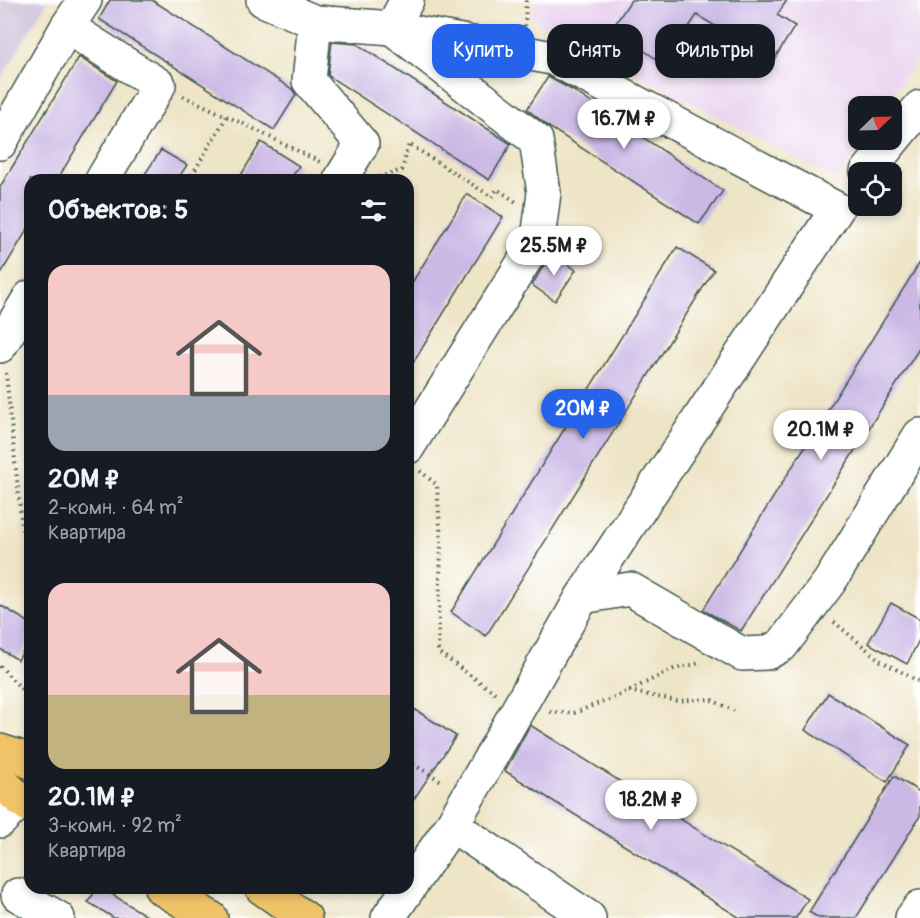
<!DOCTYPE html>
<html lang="ru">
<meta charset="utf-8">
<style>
:root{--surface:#171b24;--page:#242831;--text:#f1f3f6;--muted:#9ea1a6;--accent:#2563eb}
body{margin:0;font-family:Pangolin,sans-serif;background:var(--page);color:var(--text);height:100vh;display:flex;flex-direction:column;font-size:22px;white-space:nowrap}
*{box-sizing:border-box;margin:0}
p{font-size:20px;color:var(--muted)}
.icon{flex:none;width:33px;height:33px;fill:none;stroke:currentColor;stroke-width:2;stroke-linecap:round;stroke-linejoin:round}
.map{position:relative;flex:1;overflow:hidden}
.details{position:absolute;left:24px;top:174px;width:390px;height:720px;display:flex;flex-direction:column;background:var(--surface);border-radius:18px;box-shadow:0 3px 9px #0003}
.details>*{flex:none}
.banner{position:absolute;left:432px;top:24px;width:398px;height:54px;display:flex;gap:12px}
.needle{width:39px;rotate:67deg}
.fabs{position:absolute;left:848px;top:96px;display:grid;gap:12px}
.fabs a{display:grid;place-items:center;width:54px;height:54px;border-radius:12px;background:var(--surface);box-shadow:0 3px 9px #0003;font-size:30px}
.price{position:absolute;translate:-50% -51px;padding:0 14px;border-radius:21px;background:#fff;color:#222;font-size:20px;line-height:39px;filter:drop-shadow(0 2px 3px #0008)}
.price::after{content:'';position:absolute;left:50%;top:36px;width:18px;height:14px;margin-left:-9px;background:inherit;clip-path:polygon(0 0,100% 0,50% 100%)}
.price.active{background:var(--accent);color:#fff}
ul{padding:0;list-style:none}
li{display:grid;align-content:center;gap:12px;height:318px;padding:0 24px}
li span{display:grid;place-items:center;height:186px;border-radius:18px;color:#555}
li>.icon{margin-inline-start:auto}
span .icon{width:108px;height:108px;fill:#fffc;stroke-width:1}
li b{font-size:26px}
h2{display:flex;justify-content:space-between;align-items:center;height:72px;padding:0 24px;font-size:26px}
.chip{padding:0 21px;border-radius:18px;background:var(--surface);box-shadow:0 3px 9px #0003;font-size:21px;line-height:54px}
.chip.active{background:var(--accent);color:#fff}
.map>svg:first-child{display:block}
.built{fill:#e9d2ee}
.industrial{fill:#c9bfd7}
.building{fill:#cbb8e5}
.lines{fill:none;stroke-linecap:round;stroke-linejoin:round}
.minor-casing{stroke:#3e564a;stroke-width:36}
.major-casing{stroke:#3e564a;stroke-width:36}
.path{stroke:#3e564a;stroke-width:4;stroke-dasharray:1.5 4.5;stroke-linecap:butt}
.minor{stroke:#fff;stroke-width:33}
.major{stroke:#f1c369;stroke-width:33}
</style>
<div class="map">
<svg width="920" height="918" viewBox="0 0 920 918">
<rect width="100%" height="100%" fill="#fff"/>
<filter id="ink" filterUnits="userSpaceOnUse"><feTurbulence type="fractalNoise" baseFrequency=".0167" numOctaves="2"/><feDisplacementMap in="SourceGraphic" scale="12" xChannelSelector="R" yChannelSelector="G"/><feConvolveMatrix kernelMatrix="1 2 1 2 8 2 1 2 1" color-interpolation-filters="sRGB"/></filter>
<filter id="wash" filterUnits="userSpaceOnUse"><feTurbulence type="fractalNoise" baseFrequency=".008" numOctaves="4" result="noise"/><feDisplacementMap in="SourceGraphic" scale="24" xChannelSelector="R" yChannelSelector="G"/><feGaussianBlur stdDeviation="1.35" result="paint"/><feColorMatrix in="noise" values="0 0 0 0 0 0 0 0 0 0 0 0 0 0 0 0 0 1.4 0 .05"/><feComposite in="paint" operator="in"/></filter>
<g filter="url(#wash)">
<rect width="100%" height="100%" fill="#eee4c6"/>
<polygon class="built" points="539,0 920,0 920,54 885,106 858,106 858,140 864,140 837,180 529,17"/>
<polygon class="industrial" points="0,0 48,0 0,81"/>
<g id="blocks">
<g class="building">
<polygon points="110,0 152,0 292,89 296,95 274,130 99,19"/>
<polygon points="631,0 787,0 777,15 795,26 773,61 697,15 664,64 612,29"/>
<polygon points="332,42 357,44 511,144 489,180 330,77 328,75"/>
<polygon points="79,57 117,81 57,180 30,180 30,225 0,275 0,187"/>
<polygon points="548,77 572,90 723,191 699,224 549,127 527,109"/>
<polygon points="261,142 299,166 290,180 238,180"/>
<polygon points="161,150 187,165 177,180 141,180"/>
<polygon points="467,194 503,217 408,371 408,289"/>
<polygon points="677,247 714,270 486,636 451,612"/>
<polygon points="551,253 576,270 555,301 532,285"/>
<polygon points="920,262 920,347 741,631 703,610"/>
<polygon points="891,603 920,619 920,638 907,664 868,643"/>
<polygon points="0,605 30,623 30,639 18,660 0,649"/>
<polygon points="828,693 910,745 887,782 805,730"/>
<polygon points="408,705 456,736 408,808"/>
<polygon points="530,725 808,899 796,918 740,918 505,771"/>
<polygon points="894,776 920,792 920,816 856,918 819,918 809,912"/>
<polygon points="97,888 102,888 150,918 114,918 88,902"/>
</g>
</g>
</g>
<g filter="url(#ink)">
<use href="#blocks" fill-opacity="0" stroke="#3e564a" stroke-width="1.5"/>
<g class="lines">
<g class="minor-casing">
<g id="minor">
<polyline points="263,0 315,22 392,28 552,58 837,209 582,597 452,825 388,918"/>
<polyline points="407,0 392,28 536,140 544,193 538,239 408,447"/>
<polyline points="315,22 309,81 362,144 340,180"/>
<polyline points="67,27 159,85 102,180"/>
<polyline points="0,143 67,27 85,0"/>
<polyline points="867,172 920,107"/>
<polyline points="0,346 30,297"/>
<polyline points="582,597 630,589 742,654 767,653 782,645 830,581 920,435"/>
<polyline points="0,821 21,800"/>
<polyline points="452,825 589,918"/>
<polyline points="18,895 58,918"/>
<polyline points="912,918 920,907"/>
</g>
</g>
<g class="major-casing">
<g id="major">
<polyline points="0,751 22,758 30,762"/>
<polyline points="0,781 21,800 30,806"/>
<polyline points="161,888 211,918"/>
<polyline points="262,888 305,918"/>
</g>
</g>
<g class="path">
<polyline points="525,26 526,0"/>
<polyline points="183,96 248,126 320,162"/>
<polyline points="373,179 402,170 409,144 492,197 497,189 516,202"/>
<polyline points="189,180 227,116"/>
<polyline points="6,373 22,528 30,532"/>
<polyline points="420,471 437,485 441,542 438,652 495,693"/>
<polyline points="22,529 30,550"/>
<polyline points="834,622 881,661 920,682"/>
<polyline points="0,666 26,694 30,695"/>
<polyline points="629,691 677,701 710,699 734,711"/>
<polyline points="550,712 574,713 620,695 674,669 700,663"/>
<polyline points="408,761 443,782"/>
</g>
<use href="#minor" class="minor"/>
<use href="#major" class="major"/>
</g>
</g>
</svg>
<div class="fabs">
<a><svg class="needle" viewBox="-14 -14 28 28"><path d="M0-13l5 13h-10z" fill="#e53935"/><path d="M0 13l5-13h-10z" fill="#9ea1a6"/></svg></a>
<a><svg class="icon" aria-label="locate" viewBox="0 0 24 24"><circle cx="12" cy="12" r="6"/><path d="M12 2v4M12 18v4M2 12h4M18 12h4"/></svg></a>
</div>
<b class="price" style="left:624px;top:150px">16.7M ₽</b>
<b class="price" style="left:554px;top:277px">25.5M ₽</b>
<b class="price active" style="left:583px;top:440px">20M ₽</b>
<b class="price" style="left:821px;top:461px">20.1M ₽</b>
<b class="price" style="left:651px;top:831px">18.2M ₽</b>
<div class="banner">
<a class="chip active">Купить</a>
<a class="chip">Снять</a>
<a class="chip">Фильтры</a>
</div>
<section class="details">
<h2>Объектов: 5<svg class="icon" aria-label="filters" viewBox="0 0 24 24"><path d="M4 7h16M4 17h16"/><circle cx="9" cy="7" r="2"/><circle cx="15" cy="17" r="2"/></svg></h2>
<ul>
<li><span style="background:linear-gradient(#f6c9c9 70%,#9aa5b1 0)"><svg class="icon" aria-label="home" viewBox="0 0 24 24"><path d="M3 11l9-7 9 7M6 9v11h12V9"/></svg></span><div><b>20M ₽</b><p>2-комн. · 64 m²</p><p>Квартира</p></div></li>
<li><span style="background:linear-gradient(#f6c9c9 60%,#c2b280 0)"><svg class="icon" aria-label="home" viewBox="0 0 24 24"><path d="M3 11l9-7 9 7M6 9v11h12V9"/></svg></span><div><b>20.1M ₽</b><p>3-комн. · 92 m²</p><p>Квартира</p></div></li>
</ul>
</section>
</div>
